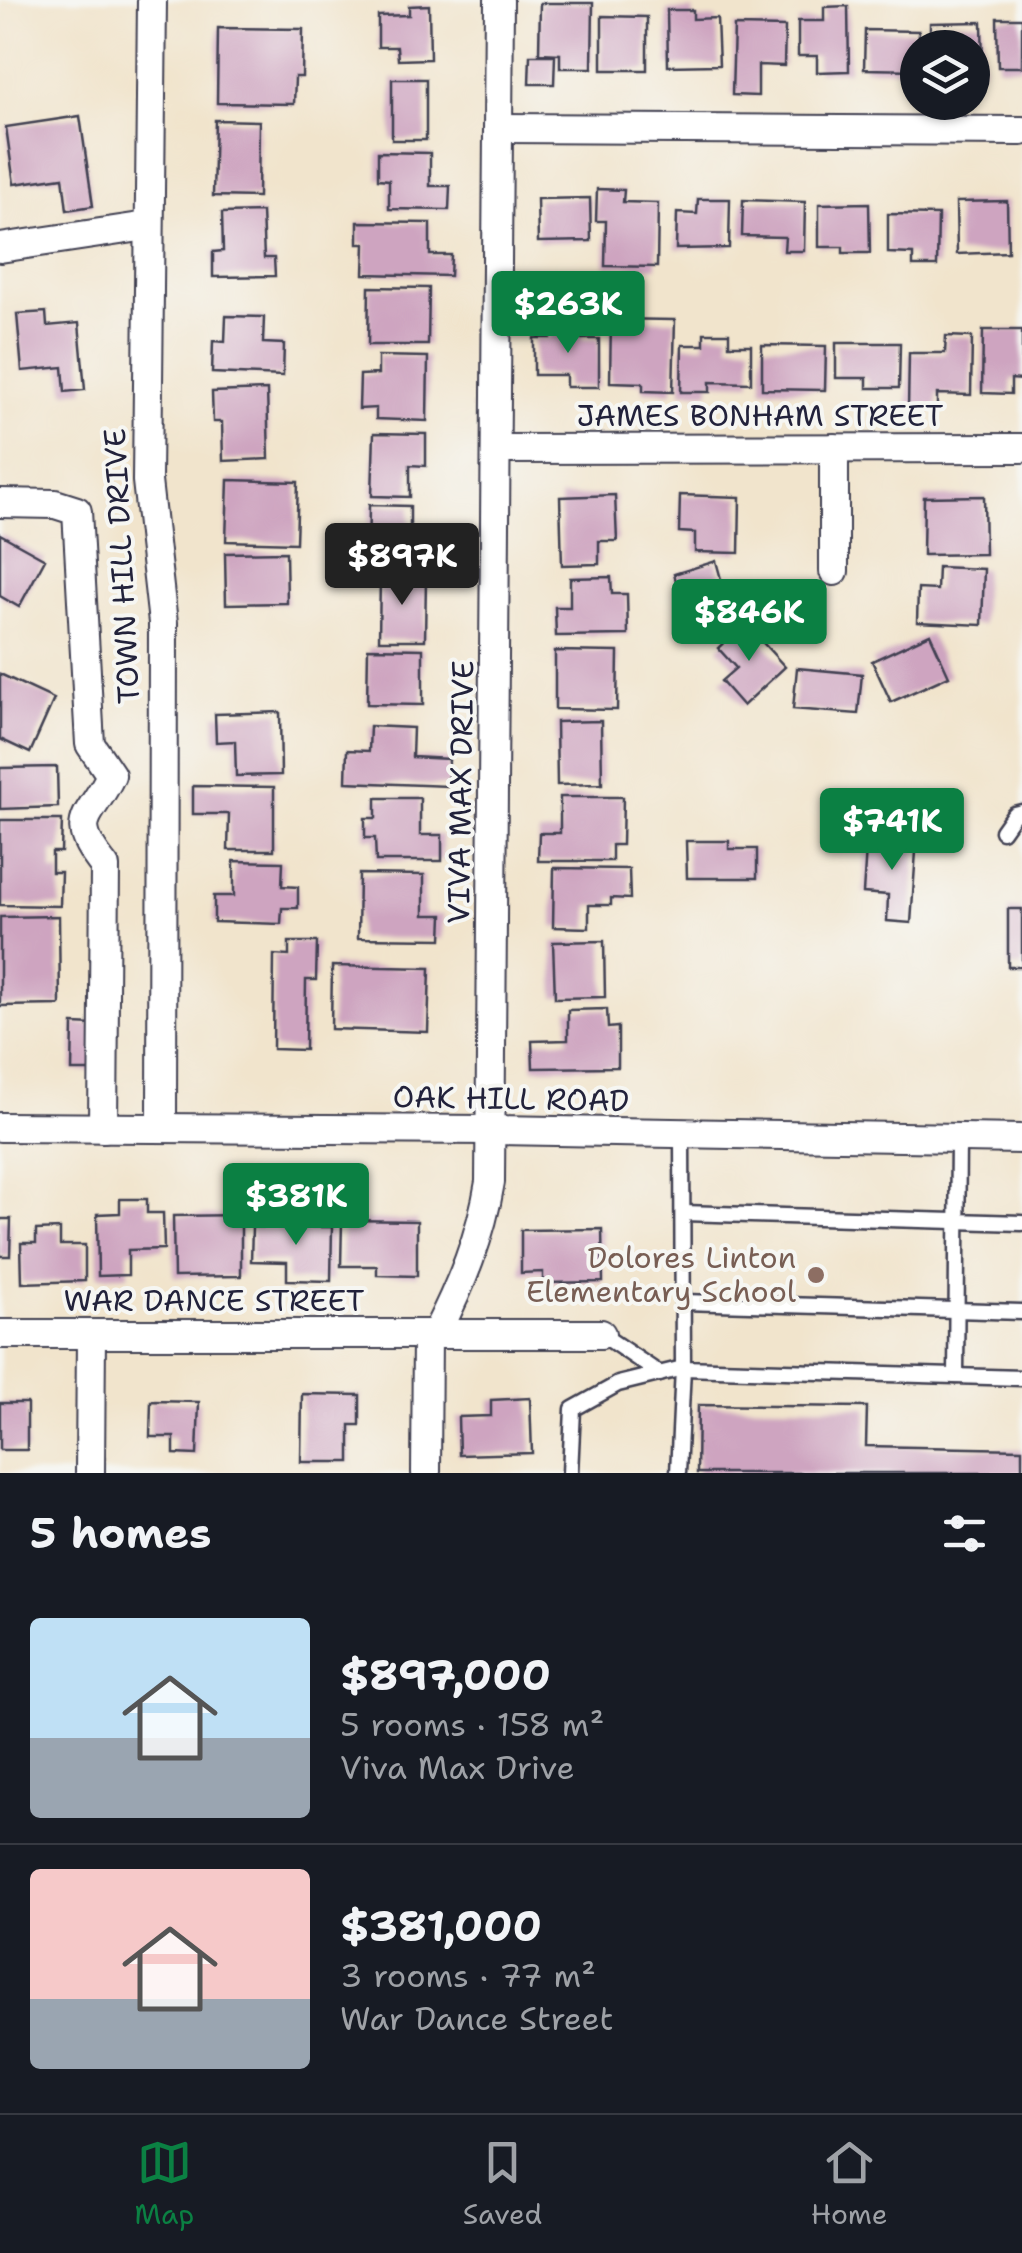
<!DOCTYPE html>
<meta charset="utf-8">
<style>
:root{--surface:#171b24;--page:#242831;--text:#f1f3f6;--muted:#9ea1a6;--line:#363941;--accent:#0b8043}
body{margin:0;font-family:"Shantell Sans",sans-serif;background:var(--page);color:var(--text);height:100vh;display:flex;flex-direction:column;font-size:38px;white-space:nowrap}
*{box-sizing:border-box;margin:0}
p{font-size:32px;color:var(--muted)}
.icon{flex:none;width:55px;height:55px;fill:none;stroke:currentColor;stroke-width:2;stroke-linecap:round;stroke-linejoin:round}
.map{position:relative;height:1473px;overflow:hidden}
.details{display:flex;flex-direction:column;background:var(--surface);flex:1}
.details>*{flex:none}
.tools{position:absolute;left:900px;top:30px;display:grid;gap:20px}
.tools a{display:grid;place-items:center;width:90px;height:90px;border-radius:50%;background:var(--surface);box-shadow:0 2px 8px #0004;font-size:50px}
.price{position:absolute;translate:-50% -85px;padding:0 22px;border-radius:10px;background:var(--accent);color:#fff;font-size:32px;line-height:65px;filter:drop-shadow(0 2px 5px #0008)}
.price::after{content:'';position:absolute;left:50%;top:60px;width:30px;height:22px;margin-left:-15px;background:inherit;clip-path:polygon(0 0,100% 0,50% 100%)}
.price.active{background:#222;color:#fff}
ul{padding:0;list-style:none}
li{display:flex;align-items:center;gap:30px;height:250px;padding:0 30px}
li+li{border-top:2px solid var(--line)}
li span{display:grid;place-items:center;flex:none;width:280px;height:200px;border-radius:10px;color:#555}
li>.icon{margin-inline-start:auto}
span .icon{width:120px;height:120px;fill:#fffc;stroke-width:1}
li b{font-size:42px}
h2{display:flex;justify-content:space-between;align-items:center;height:120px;padding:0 30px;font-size:42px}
.dock{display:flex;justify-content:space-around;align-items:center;height:140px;border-top:2px solid var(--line);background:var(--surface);font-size:28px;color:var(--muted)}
.dock a{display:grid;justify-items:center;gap:5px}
.dock .active{color:var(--accent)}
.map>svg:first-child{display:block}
.building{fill:#cea4c0}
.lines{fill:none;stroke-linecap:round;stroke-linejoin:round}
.service-casing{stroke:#413f51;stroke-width:19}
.minor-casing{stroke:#413f51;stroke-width:32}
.service{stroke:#fff;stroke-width:14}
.minor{stroke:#fff;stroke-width:28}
.education-dot{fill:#8d6e63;stroke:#f6f6f2;stroke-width:4}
.labels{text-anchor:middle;stroke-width:8;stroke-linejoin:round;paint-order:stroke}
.street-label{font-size:30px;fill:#22223b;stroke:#f6f6f2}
.education-label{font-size:30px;fill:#785e54;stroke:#f6f6f2;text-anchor:end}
</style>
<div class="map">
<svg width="1022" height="1473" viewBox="0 0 1022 1473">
<rect width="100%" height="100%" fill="#f6f6f2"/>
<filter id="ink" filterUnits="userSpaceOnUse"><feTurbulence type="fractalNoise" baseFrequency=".01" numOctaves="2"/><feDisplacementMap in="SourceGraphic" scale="20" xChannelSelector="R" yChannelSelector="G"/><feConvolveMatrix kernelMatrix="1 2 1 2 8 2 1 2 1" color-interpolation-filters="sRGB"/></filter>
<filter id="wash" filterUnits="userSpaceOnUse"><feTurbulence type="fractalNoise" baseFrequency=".0048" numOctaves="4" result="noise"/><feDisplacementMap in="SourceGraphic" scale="40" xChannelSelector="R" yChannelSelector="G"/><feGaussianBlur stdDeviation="2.25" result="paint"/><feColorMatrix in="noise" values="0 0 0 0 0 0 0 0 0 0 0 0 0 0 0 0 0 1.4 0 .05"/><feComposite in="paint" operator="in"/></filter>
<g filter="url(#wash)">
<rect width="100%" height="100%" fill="#f1e4cc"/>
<g id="blocks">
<g class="building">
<polygon points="540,3 593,3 592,68 560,68 560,54 539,53"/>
<polygon points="429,5 430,59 398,60 397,47 378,47 378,16 409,15 409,6"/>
<polygon points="848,6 849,71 817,72 817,56 798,56 798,21 824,21 824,7"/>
<polygon points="667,10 693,10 693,19 717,18 719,65 668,66"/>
<polygon points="602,16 647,17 647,70 602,70"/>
<polygon points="997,18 1022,18 1022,67 998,67"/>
<polygon points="982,22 983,70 972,70 972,48 930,48 930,23"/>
<polygon points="734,26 785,27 784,66 758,65 758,96 732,95"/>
<polygon points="218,28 303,29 302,77 295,77 294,104 217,103"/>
<polygon points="865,30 919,31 918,70 864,69"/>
<polygon points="530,55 555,55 554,84 529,84"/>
<rect x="392" y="79" width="34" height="61"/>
<polygon points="80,116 93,206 67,210 63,177 14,184 6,127"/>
<polygon points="215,120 259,121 258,197 213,196"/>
<polygon points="378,152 430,153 430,186 450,186 449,210 389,209 389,180 378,179"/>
<polygon points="597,189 624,190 623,202 658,203 657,267 605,266 606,221 596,221"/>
<polygon points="590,198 591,241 538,242 537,199"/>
<polygon points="698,199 730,199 729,248 676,249 677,213 697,214"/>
<polygon points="743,200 805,202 804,251 784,251 785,237 742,236"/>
<polygon points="1007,201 1008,252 957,254 956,202"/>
<polygon points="869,203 870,253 843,253 843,247 819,247 819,204"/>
<polygon points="262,212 264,258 274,258 275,276 213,277 213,252 223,251 222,213"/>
<polygon points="888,214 938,215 937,266 913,266 913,254 888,253"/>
<polygon points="358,222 430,223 430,255 451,255 450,276 364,274 365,244 358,244"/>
<polygon points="369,287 429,288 428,345 368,345"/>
<polygon points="46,312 47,326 79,323 85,390 65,392 63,367 22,371 17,314"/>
<polygon points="226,316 264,317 263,343 284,344 283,376 212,373 213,341 225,342"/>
<polygon points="611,319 675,320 673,392 643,391 643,383 610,382"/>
<polygon points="550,323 582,323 582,339 599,339 599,387 566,387 566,375 534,375 534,338 550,338"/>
<polygon points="983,330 1022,330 1022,380 1011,379 1011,394 982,393"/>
<polygon points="704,333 729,333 729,345 751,345 751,383 710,382 710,392 681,392 682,345 704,345"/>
<polygon points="946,336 972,337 971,395 937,394 937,411 908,410 909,353 945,353"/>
<polygon points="836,343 900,343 899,388 867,388 867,378 836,378"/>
<polygon points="762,345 826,346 825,390 762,389"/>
<polygon points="378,356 428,357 427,421 376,419 376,408 359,409 360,375 378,374"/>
<polygon points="267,390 269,459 223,461 222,422 213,422 212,392"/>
<polygon points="374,433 426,434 426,466 410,465 410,497 372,496"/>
<polygon points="228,480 298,482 296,543 226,541"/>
<polygon points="615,495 617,541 599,541 599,564 562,565 560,497"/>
<polygon points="680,495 740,497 739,553 695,552 695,533 679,532"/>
<polygon points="984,496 985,554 923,555 924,497"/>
<polygon points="369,505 410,506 410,535 425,535 425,565 368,564"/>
<polygon points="0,534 45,559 19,607 0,596"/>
<polygon points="286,552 287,603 226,604 225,553"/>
<polygon points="716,561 724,590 737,586 746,616 691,633 674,574"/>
<polygon points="938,567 984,569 982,625 917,622 918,589 937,590"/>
<polygon points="380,576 426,577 425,640 379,640"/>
<polygon points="611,577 612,594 627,594 628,635 556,636 555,607 570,607 570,578"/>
<polygon points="745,623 785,667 743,706 721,681 736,668 718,648"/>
<polygon points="930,634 949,676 891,702 872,661"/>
<polygon points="368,648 423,649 423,705 367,704"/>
<polygon points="555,651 618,652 617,710 555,709"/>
<polygon points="797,668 862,674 858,714 793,709"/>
<polygon points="0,674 54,699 30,753 0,739"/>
<polygon points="280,712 281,775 236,776 235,741 216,742 215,714"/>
<polygon points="601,721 602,784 557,785 556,722"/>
<polygon points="370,726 413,728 412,757 449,759 448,786 346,782 347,750 369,751"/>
<polygon points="57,767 58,807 0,809 0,768"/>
<polygon points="193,786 274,787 274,850 228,850 229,814 193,814"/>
<polygon points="560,797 623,797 622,845 612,845 612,861 538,861 539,833 560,833"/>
<polygon points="376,798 420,798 420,835 442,835 442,861 376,861 375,838 365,838 365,818 376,818"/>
<polygon points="0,820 62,820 61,852 52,852 52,872 61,872 60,906 0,905"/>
<polygon points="867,833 917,837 911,923 887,921 888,895 863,893"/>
<polygon points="686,841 729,841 729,849 757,849 757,878 687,878"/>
<polygon points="234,861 283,862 282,886 298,887 298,908 282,908 281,924 214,922 214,896 234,896"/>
<polygon points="554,868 629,869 630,899 611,898 611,905 589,905 589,928 553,927"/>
<polygon points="359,874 424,875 424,915 443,915 442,939 358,938"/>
<rect x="1008" y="909" width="14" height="58"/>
<polygon points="59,916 60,1005 0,1006 0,917"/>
<polygon points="604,941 605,997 555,998 553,942"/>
<polygon points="289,942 317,942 316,980 306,980 305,1050 273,1049 274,955 289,956"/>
<polygon points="332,966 430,968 428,1032 331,1029"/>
<polygon points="607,1009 608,1028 618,1027 618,1067 533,1068 532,1041 568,1040 568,1010"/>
<polygon points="73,1024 94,1025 93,1071 72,1071"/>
<polygon points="120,1199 147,1199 147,1213 163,1213 164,1249 128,1250 128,1275 98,1276 97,1214 120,1213"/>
<polygon points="288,1212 310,1212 310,1227 332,1227 331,1281 287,1280 287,1262 251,1261 252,1227 288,1227"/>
<polygon points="241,1215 241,1276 174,1277 173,1216"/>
<polygon points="0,1219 11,1219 10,1256 0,1256"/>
<polygon points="342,1220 417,1221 417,1276 377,1275 377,1266 341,1266"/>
<polygon points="60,1229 60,1245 85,1245 85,1281 22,1283 21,1243 36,1243 36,1230"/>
<polygon points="602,1229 603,1282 543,1283 543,1272 521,1273 521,1230"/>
<polygon points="302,1394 360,1395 360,1425 350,1425 350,1462 301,1462"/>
<polygon points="530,1398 532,1453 459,1455 458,1417 491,1416 491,1400"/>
<polygon points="151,1401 199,1402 197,1455 174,1454 174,1437 150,1437"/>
<rect x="0" y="1403" width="27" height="47"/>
<polygon points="698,1405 867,1407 866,1446 1022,1449 1022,1473 697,1473"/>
</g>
</g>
</g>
<g filter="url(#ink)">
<use href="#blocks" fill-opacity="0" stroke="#413f51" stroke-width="2.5"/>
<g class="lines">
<g class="service-casing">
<g id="service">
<polyline points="1002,831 1014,814 1022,812"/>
<polyline points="682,1134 683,1368 1022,1378"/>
<polyline points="683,1213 1022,1223"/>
<polyline points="683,1302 1022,1312"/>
<polyline points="601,1334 660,1374"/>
<polyline points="956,1376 958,1138"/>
<polyline points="570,1473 573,1409 618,1384 683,1368 678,1473"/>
</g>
</g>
<g class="minor-casing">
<g id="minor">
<polyline points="152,0 147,481 163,623 162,1128"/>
<polyline points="499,128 1022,131"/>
<polyline points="0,248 147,226"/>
<polyline points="497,449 1022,448"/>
<path d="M0 503 55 504 77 511 90 744 111 775C90 820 66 818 105 867L103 1128"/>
<polyline points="834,571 834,448"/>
<polyline points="0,1127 491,1130 1022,1139"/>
<polyline points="0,1334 601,1334"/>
<path d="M436 1334C461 1285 481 1237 490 1182L499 0"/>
<polyline points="90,1473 91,1334"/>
<polyline points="426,1473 427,1334"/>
</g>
</g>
<use href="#service" class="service"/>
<use href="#minor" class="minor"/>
</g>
</g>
<circle class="education-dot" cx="816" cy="1275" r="10"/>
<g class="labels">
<g class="street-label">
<text x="760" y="426">JAMES BONHAM STREET</text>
<text transform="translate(122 566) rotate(-93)" y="10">TOWN HILL DRIVE</text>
<text transform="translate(461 792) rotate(-89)" y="10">VIVA MAX DRIVE</text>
<text transform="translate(511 1099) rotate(1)" y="10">OAK HILL ROAD</text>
<text x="214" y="1311">WAR DANCE STREET</text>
</g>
<g class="education-label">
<text x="796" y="1268">Dolores Linton<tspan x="796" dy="34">Elementary School</tspan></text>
</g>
</g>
</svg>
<div class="tools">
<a><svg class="icon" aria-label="layers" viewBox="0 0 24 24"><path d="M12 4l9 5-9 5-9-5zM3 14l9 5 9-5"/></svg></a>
</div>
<b class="price" style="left:568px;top:356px">$263K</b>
<b class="price active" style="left:402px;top:608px">$897K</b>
<b class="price" style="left:749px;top:664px">$846K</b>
<b class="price" style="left:892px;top:873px">$741K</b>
<b class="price" style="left:296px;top:1248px">$381K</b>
</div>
<section class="details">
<h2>5 homes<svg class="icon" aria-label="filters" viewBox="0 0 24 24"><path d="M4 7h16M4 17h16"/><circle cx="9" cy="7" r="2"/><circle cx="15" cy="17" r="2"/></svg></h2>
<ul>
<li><span style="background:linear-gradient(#bfe0f5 60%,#9aa5b1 0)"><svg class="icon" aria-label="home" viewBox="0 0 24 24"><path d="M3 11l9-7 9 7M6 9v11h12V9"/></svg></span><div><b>$897,000</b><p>5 rooms · 158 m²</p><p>Viva Max Drive</p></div></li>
<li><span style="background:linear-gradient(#f6c9c9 65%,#9aa5b1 0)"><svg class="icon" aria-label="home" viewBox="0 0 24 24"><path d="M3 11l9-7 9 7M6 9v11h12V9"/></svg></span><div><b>$381,000</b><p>3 rooms · 77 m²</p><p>War Dance Street</p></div></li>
</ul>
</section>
<nav class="dock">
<a class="active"><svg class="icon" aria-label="map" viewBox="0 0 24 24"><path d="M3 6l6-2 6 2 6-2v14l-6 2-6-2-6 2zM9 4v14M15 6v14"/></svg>Map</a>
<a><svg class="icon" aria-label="saved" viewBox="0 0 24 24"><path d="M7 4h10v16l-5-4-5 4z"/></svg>Saved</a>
<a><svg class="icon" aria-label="home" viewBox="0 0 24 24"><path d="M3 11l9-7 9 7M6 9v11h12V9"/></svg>Home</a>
</nav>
